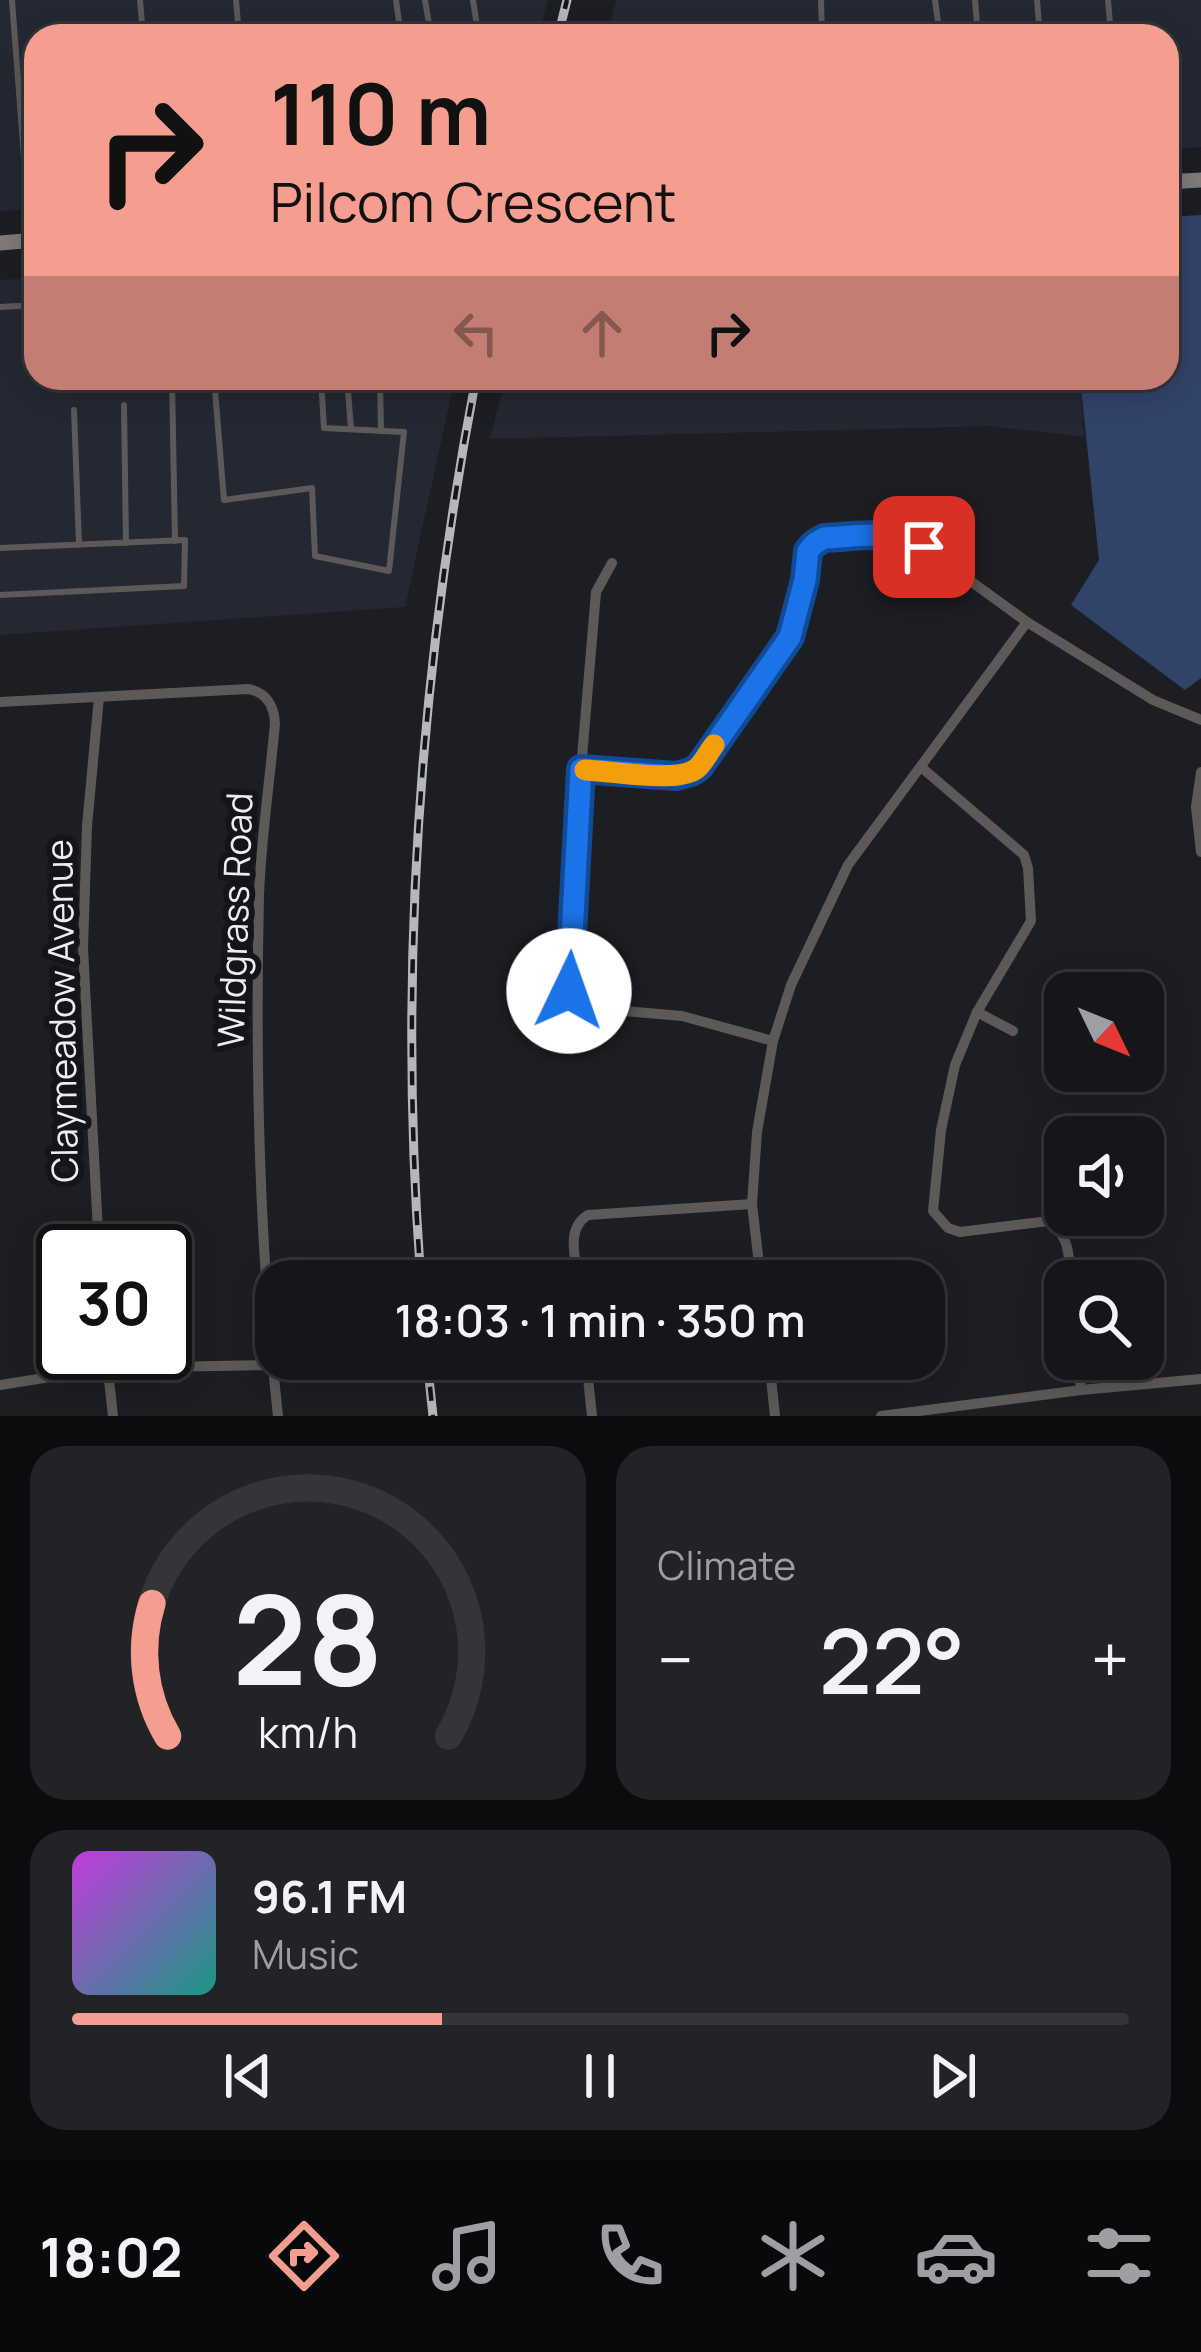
<!DOCTYPE html>
<html lang="en">
<head>
<meta charset="utf-8">
<style>
	body { margin:0; font-family:Manrope,sans-serif; background:#222327; color:#f1f3f6; height:100vh; display:flex; flex-direction:column; font-size:45px; white-space:nowrap }
	* { box-sizing:border-box; margin:0 }
	p { font-size:39px; color:#9d9fa2 }
	.icon { flex:none; width:66px; height:66px; fill:none; stroke:currentColor; stroke-width:2; stroke-linecap:round; stroke-linejoin:round }
	.map { position:relative; height:1416px; overflow:hidden }
	.sheet { display:flex; flex-direction:column; gap:30px; padding:30px; background:#0c0c0e; flex:1 }
	.sheet>* { flex:none }
	.guide { position:absolute; left:24px; top:24px; width:1155px; height:366px; border-radius:36px; box-shadow:0 6px 30px #0003,0 0 0 3px #343539; background:#f59d8f; color:#111; overflow:hidden }
	.needle { width:78px; rotate:133deg }
	.tools { position:absolute; left:1044px; top:972px; display:grid; gap:24px }
	.tools a { display:grid; place-items:center; width:120px; height:120px; border-radius:24px; background:#15161a; box-shadow:0 6px 30px #0003,0 0 0 3px #343539; font-size:60px }
	.speed { position:absolute; left:36px; top:1224px; display:flex; gap:24px; font-size:60px; font-weight:700; text-align:center }
	.speed>* { display:grid; place-content:center; width:156px; height:156px; border-radius:50%; background:#15161a; box-shadow:0 6px 30px #0003,0 0 0 3px #343539; line-height:1 }
	.speed .limit { border:6px solid #111; border-radius:18px; background:#fff; color:#111 }
	.pin { position:absolute; display:grid; place-items:center; width:102px; height:102px; color:#fff; margin:-51px; border-radius:24px; box-shadow:0 6px 18px #0006 }
	.me { position:absolute; width:132px; margin:-66px; rotate:3deg; stroke-linejoin:round; filter:drop-shadow(0 0 9px #0008) }
	.turn { display:flex; align-items:center; gap:42px; height:252px; padding:0 48px; font-size:54px }
	.turn .icon { width:156px; height:156px; stroke-width:2.5 }
	.turn b { display:block; font-size:84px; line-height:102px }
	.lanes { display:flex; align-items:center; height:114px; padding:0 48px; background:#0003; justify-content:center; gap:60px; direction:ltr }
	.lanes .off { opacity:.35 }
	.big { font-size:90px; font-weight:600; line-height:1.1 }
	.sheet .widget { flex:1; display:flex; flex-direction:column; justify-content:center; gap:18px; min-width:0; padding:0 42px; border-radius:36px; background:#222327 }
	.sheet .dial { align-items:center; gap:0 }
	.dial svg { height:312px; overflow:visible; fill:none; stroke:#343539; stroke-width:7; stroke-linecap:round; text-anchor:middle }
	.dial text { fill:#f1f3f6; stroke:none }
	.song { display:flex; align-items:center; gap:36px }
	.cover { width:144px; height:144px; border-radius:18px; background:linear-gradient(135deg,hsl(290 70% 55%),hsl(170 70% 35%)) }
	.played { height:12px; border-radius:6px; background:linear-gradient(90deg,#f59d8f 35%,#343539 35%) }
	.keys { display:flex; justify-content:space-around; direction:ltr }
	.heat { display:flex; justify-content:space-between; align-items:center; font-size:66px; direction:ltr }
	.sheet .tiles { flex:1; display:grid; gap:30px; grid-template-columns:1fr 1fr }
	.widget:last-child { grid-column:span 2 }
	.trip { position:absolute; left:255px; top:1260px; width:690px; height:120px; border-radius:36px; background:#15161a; box-shadow:0 6px 30px #0003,0 0 0 3px #343539; font-weight:600; line-height:120px; text-align:center }
	.tab-bar { display:flex; height:192px; justify-content:space-around; align-items:center; background:#08090a; color:#9d9fa2 }
	.tab-bar .icon { width:84px; height:84px }
	.tab-bar .active { color:#f59d8f }
	.tab-bar b { font-size:54px; color:#f1f3f6 }
	.map>svg:first-child { display:block }
	.built { fill:#232832 }
	.green { fill:#32436a }
	.lines { fill:none; stroke-linecap:round; stroke-linejoin:round }
	.service { stroke:#5d5959; stroke-width:6 }
	.minor { stroke:#5d5959; stroke-width:10 }
	.secondary { stroke:#817b7a; stroke-width:15 }
	.rail-casing { stroke:#b5b7bb; stroke-width:9 }
	.rail { stroke:#13151a; stroke-width:4.5; stroke-dasharray:14; stroke-linecap:butt }
	.route-casing { stroke:#114b97; stroke-width:30 }
	.route { stroke:#1a73e8; stroke-width:21 }
	.slow { stroke:#f59e0b; stroke-width:21 }
	.labels { text-anchor:middle; stroke-width:12; stroke-linejoin:round; paint-order:stroke }
	.street-label { font-size:36px; fill:#ebedf1; stroke:#13151a }
</style>
</head>
<body>
<div class="map">
<svg width="1201" height="1416" viewBox="0 0 1201 1416">
	<rect width="100%" height="100%" fill="#1c1e23"/>
	<g class="built">
		<polygon points="0,0 548,0 538,36 36,36 36,209 0,211"/>
		<polygon points="616,0 1201,0 1201,147 1167,150 1167,36 607,36"/>
		<polygon points="36,278 36,378 455,378 405,607 0,635 0,280"/>
		<polygon points="505,378 1080,378 1084,437 990,426 490,439"/>
	</g>
	<polygon class="green" points="1201,215 1201,678 1185,690 1071,605 1099,560 1080,378 1167,378 1167,217"/>
	<g class="lines">
		<g class="service">
			<polyline points="12,0 30,237"/>
			<polyline points="140,0 143,36"/>
			<polyline points="236,0 239,36"/>
			<polyline points="396,0 401,36"/>
			<polyline points="425,0 431,36"/>
			<polyline points="473,0 478,33"/>
			<polyline points="821,0 822,36"/>
			<polyline points="935,0 940,36"/>
			<polyline points="975,0 978,36"/>
			<polyline points="1037,0 1040,36"/>
			<polyline points="1108,0 1111,36"/>
			<polyline points="190,36 239,34"/>
			<polyline points="457,36 477,34"/>
			<polyline points="0,307 36,305"/>
			<polyline points="172,378 175,541"/>
			<polyline points="214,378 224,500 312,488 315,556 389,571 404,432 324,428 321,378"/>
			<polyline points="347,378 351,429"/>
			<polyline points="380,378 381,431"/>
			<polyline points="423,380 423,378"/>
			<polyline points="124,405 126,543"/>
			<polyline points="74,410 79,544"/>
			<polyline points="0,548 185,540 184,586 0,595"/>
		</g>
		<g class="minor">
			<polyline points="612,563 596,592 581,769 569,991 573,998 589,1008 682,1016 773,1041"/>
			<path d="M0,702L248,689C266,692 274,706 275,723C270,780 261,838 259,896C255,1069 259,1243 278,1416"/>
			<path d="M921,767L1024,855L1028,868L1031,921L977,1012L955,1065L941,1130L933,1211L948,1228L960,1232L1049,1221C1070,1236 1069,1257 1071,1281"/>
			<polyline points="581,769 675,776 691,773 699,767 790,637 805,581 808,551 814,544 823,539 891,534 914,540 1027,622 1153,700 1201,720"/>
			<polyline points="1201,772 1196,807 1201,852"/>
			<polyline points="977,1012 1013,1031"/>
			<polyline points="99,1251 83,948 87,826 99,697"/>
			<path d="M578,1281C576,1258 565,1229 588,1215L752,1204"/>
			<polyline points="761,1281 752,1204 757,1132 773,1041 791,985 848,865 1027,622"/>
			<polyline points="106,1353 113,1416"/>
			<polyline points="586,1359 592,1416"/>
			<polyline points="769,1359 775,1416"/>
			<polyline points="1078,1359 1081,1390"/>
			<polyline points="0,1385 107,1368 272,1365"/>
			<polyline points="881,1416 1081,1390 1201,1379"/>
		</g>
		<g class="secondary">
			<polyline points="1167,182 1201,180"/>
			<polyline points="0,243 36,240"/>
		</g>
		<defs>
			<g id="rail">
				<polyline points="558,36 567,0"/>
				<path d="M421,1281C398,979 419,675 476,378"/>
				<polyline points="427,1359 433,1416"/>
			</g>
		</defs>
		<use href="#rail" class="rail-casing"/>
		<use href="#rail" class="rail"/>
	</g>
	<g class="lines">
		<defs>
			<path id="route" d="M569,991L581,769L676,776L691,772L699,767L790,637L805,580L808,551L814,544L824,538C857,537 894,528 924,547"/>
		</defs>
		<use href="#route" class="route-casing"/>
		<use href="#route" class="route"/>
		<path class="slow" d="M585,770C610,771 677,783 696,769C703,764 708,753 714,745"/>
	</g>
	<g class="labels">
		<g class="street-label">
			<text transform="translate(235 920) rotate(-88)" y="13">Wildgrass Road</text>
			<text transform="translate(62 1011) rotate(-91)" y="13">Claymeadow Avenue</text>
		</g>
	</g>
</svg>
<div class="tools">
<a><svg class="needle" viewBox="-14 -14 28 28"><path d="M0-13l5 13h-10z" fill="#e53935"/><path d="M0 13l5-13h-10z" fill="#9d9fa2"/></svg></a>
<a><svg class="icon" aria-label="sound" viewBox="0 0 24 24"><path d="M4 9h4l5-4v14l-5-4H4zM17 9q2 3 0 6"/></svg></a>
<a><svg class="icon" aria-label="search" viewBox="0 0 24 24"><circle cx="10" cy="10" r="6"/><path d="M15 15l6 6"/></svg></a>
</div>
<div class="speed"><div class="limit">30</div></div>
<div class="pin" style="left:924px;top:547px;background:#d93025"><svg class="icon" aria-label="arrive" viewBox="0 0 24 24"><path d="M6 21V4h12l-3 4 3 4H6"/></svg></div>
<svg class="me" style="left:569px;top:991px" viewBox="-20 -20 40 40"><circle r="19" fill="#fff"/><path d="M0-13L10 11 0 6-10 11z" fill="#1a73e8"/></svg>
<div class="trip">18:03 · 1 min · 350 m</div>
<div class="guide">
<div class="turn"><svg class="icon" aria-label="right" viewBox="0 0 24 24"><path d="M7 20v-9h11M14 6l5 5-5 5"/></svg><div><b>110 m</b>Pilcom Crescent</div></div>
<div class="lanes"><svg class="icon off" aria-label="left" viewBox="0 0 24 24"><path d="M17 20v-9H6M10 6l-5 5 5 5"/></svg><svg class="icon off" aria-label="ahead" viewBox="0 0 24 24"><path d="M12 20V5M6 11l6-6 6 6"/></svg><svg class="icon" aria-label="right" viewBox="0 0 24 24"><path d="M7 20v-9h11M14 6l5 5-5 5"/></svg></div>
</div>
</div>
<section class="sheet">
<div class="tiles">
<div class="widget dial"><svg viewBox="0 0 100 80">
<path d="M14 69A42 42 0 1 1 86 69"/>
<path d="M14 69A42 42 0 0 1 10 35" stroke="#f59d8f"/>
<text x="50" y="56" font-size="32" font-weight="700">28</text>
<text x="50" y="72" font-size="11">km/h</text>
</svg></div>
<div class="widget"><p>Climate</p>
<div class="heat"><a>−</a><b class="big">22°</b><a>+</a></div>
</div>
<div class="widget">
<div class="song"><i class="cover"></i><div><b>96.1 FM</b><p>Music</p></div></div>
<div class="played"></div>
<div class="keys"><svg class="icon" aria-label="previous" viewBox="0 0 24 24"><path d="M18 5L8 12l10 7zM5 5v14"/></svg><svg class="icon" aria-label="pause" viewBox="0 0 24 24"><path d="M8 5v14M16 5v14"/></svg><svg class="icon" aria-label="next" viewBox="0 0 24 24"><path d="M6 5l10 7-10 7zM19 5v14"/></svg></div>
</div>
</div>
</section>
<nav class="tab-bar">
<b>18:02</b>
<svg class="icon active" aria-label="directions" viewBox="0 0 24 24"><path d="M12 3l9 9-9 9-9-9zM9 14v-3h6M13 9l2 2-2 2"/></svg>
<svg class="icon" aria-label="music" viewBox="0 0 24 24"><path d="M9 18V5l10-2v13"/><circle cx="6" cy="18" r="3"/><circle cx="16" cy="16" r="3"/></svg>
<svg class="icon" aria-label="phone" viewBox="0 0 24 24"><path d="M5 4h4l2 5-3 2q2 4 5 5l2-3 5 2v4C11 20 4 13 5 4z"/></svg>
<svg class="icon" aria-label="climate" viewBox="0 0 24 24"><path d="M12 3v18M4 7l16 10M4 17L20 7"/></svg>
<svg class="icon" aria-label="car" viewBox="0 0 24 24"><path d="M5 17H2v-5l4-1 3-4h7l3 4 3 1v5h-3M9 17h6M6 11h13"/><circle cx="7" cy="17" r="2"/><circle cx="17" cy="17" r="2"/></svg>
<svg class="icon" aria-label="filters" viewBox="0 0 24 24"><path d="M4 7h16M4 17h16"/><circle cx="9" cy="7" r="2"/><circle cx="15" cy="17" r="2"/></svg>
</nav>
</body>
</html>
